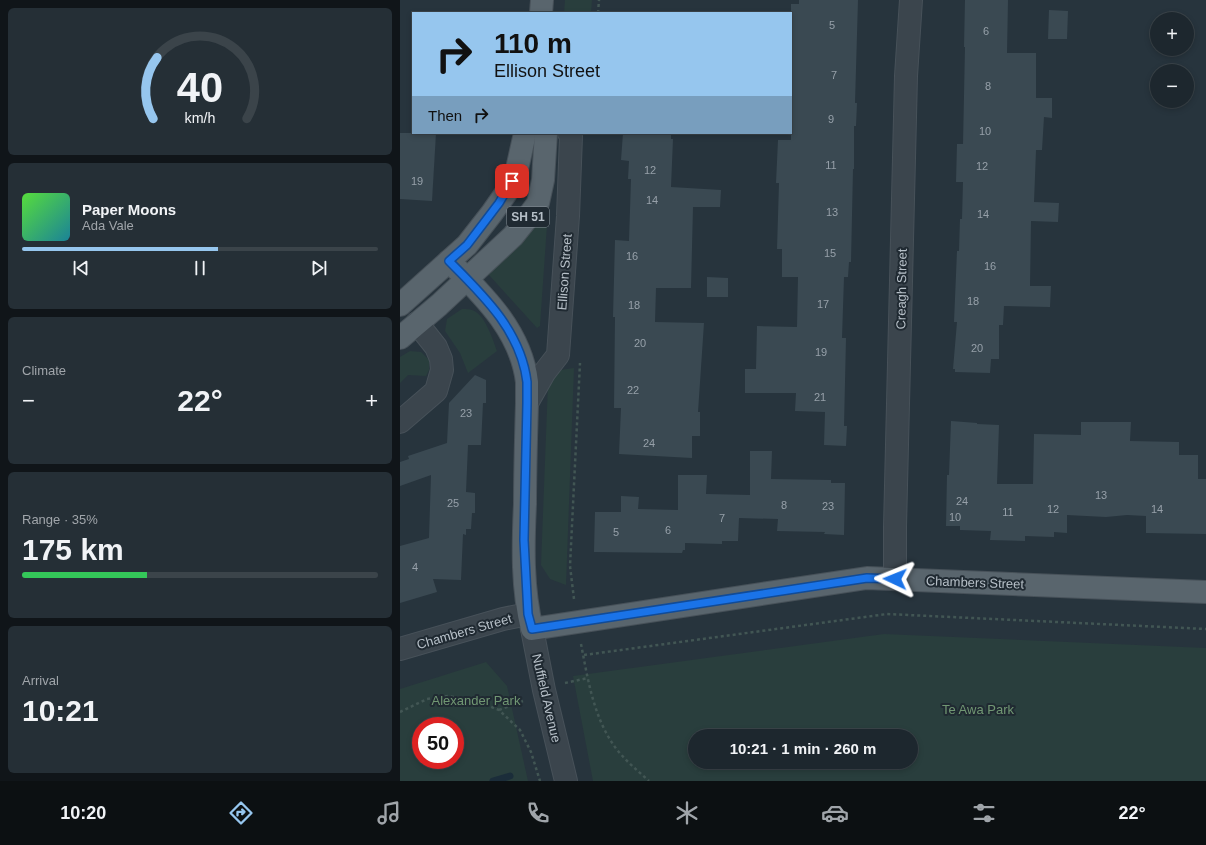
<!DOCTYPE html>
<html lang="en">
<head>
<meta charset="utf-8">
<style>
	body { margin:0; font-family:Helvetica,sans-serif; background:#252f36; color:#f1f3f6; height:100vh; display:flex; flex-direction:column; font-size:15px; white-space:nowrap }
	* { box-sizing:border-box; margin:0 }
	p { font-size:13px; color:#a0a5aa }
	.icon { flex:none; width:22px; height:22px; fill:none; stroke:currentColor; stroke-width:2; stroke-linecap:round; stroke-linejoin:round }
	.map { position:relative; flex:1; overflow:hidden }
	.side { display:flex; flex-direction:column; gap:8px; padding:8px; background:#101519; width:400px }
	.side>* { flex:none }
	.guide { position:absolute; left:12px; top:12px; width:380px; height:122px; border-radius:0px; box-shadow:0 2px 6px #0003,0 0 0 1px #3b444a; background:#96c6ee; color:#111; overflow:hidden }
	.controls { position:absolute; left:750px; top:12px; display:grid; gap:8px }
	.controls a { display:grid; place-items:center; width:44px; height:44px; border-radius:50%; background:#1d272e; box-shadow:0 2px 6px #0003,0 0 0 1px #3b444a; font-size:20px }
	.speed { position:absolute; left:12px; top:717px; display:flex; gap:8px; font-size:20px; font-weight:700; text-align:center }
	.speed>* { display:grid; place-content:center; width:52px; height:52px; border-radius:50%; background:#1d272e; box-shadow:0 2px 6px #0003,0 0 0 1px #3b444a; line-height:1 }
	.speed .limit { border:6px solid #d22; background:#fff; color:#111 }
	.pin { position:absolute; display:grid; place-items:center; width:34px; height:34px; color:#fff; margin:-17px; border-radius:8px; box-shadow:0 2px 6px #0006 }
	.me { position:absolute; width:44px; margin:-22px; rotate:272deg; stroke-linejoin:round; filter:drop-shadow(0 0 3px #0008) }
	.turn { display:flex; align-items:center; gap:14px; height:84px; padding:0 16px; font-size:18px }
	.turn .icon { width:52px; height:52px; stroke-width:2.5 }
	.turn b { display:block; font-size:28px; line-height:34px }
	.then { display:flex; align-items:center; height:38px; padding:0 16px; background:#0003; gap:8px; font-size:15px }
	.big { font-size:30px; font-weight:700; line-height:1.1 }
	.side .tile { flex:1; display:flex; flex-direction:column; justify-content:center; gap:6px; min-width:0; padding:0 14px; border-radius:6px; background:#252f36 }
	.side .dial { align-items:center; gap:0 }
	.dial svg { height:104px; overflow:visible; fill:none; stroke:#3b444a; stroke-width:7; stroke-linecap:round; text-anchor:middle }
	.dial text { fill:#f1f3f6; stroke:none }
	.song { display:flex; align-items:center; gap:12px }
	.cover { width:48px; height:48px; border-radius:6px; background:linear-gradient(135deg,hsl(110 70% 55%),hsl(190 70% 35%)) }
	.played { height:4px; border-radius:2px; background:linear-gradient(90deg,#96c6ee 55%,#3b444a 55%) }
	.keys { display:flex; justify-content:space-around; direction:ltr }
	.heat { display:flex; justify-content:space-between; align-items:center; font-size:22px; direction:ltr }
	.charge { height:6px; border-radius:3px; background:linear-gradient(90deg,#34c759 35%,#3b444a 0) }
	.trip { position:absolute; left:288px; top:729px; width:230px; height:40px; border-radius:20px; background:#1d272e; box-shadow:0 2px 6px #0003,0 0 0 1px #3b444a; font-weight:700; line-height:40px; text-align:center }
	.dock { display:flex; height:64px; justify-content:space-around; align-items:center; background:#0c1012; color:#a0a5aa }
	.dock .icon { width:28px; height:28px }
	.dock .active { color:#96c6ee }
	.dock b { font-size:18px; color:#f1f3f6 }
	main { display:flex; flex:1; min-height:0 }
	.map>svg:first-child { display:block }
	.green { fill:#293e3d; fill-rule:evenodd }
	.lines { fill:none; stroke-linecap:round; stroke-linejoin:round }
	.stream { stroke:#1b2d3a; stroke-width:7 }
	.building { fill:#3a4952 }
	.minor-casing { stroke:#475159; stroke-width:24 }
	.major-casing { stroke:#475159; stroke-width:24 }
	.path { stroke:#425654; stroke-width:2.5; stroke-dasharray:3 3; stroke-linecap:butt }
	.minor { stroke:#3b454d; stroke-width:22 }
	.major { stroke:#59656d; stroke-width:22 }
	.route-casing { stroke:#114b97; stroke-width:10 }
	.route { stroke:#1a73e8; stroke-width:7 }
	.labels { text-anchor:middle; stroke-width:4; stroke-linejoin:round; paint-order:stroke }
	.number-label { font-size:11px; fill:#96a0a9 }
	.shield { fill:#202a32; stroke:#8a939b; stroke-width:1 }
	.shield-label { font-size:12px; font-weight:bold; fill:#b7c0c8 }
	.street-label { font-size:13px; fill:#b7c0c8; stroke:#202a32 }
	.park-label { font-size:13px; fill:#719773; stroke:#202a32 }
</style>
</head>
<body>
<main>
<section class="side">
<div class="tile dial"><svg viewBox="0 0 100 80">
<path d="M14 69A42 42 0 1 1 86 69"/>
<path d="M14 69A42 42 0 0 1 17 22" stroke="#96c6ee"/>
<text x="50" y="56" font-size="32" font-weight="700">40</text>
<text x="50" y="72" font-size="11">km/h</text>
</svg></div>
<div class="tile">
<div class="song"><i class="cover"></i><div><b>Paper Moons</b><p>Ada Vale</p></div></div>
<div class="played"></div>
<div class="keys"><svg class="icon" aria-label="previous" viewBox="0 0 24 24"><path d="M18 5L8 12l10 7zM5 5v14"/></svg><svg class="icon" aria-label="pause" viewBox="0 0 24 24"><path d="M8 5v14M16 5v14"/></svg><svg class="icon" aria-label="next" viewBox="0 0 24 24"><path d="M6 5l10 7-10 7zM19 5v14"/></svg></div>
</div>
<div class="tile"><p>Climate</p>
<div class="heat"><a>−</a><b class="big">22°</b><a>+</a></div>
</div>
<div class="tile"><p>Range · 35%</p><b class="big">175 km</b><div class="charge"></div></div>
<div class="tile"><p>Arrival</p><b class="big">10:21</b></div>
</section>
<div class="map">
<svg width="806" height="781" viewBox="0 0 806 781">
	<rect width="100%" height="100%" fill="#27343d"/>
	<g class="green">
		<polygon points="165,0 192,0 191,13 164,13"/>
		<polygon points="135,223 147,225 140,326 137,328 89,275 89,268"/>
		<path d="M62,309C65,309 70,309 72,310C85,314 93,340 97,351L68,373L60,353L45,331L47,319Z"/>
		<polygon points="10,351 21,352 29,360 29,370 26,376 8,375 0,383 0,357"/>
		<polygon points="174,368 166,585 150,579 141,565 148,383 161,370"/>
		<path d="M484,634L806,648V781H193L173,676ZM295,736H511V762H295Z"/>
		<path d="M86,662L107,686L128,781H0V689ZM21,726H55V760H21Z"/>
	</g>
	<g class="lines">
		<polyline class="stream" points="93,781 110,776"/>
	</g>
	<g class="building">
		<polygon points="399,0 458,0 455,103 457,103 456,126 454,126 454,169 453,169 451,262 449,262 448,277 444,277 442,338 446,338 444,426 447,426 446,446 424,445 425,412 395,411 396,393 345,393 345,369 356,369 357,326 397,327 398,277 382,277 382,249 377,249 379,183 376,183 378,140 391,140 391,4 399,4"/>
		<polygon points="565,0 608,0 607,53 636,53 636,98 652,98 652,118 644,117 642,150 636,150 634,202 659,203 658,222 631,221 630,286 651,286 650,307 604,306 603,325 599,325 599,359 591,359 590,373 555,372 555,369 553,369 557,322 554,322 557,251 559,251 560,219 562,219 563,182 556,182 557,144 563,144 565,47 564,47"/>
		<polygon points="649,10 668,11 667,39 648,39"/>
		<polygon points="0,133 36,133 32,201 0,199"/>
		<polygon points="223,133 271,133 271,139 273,139 271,187 321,190 320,207 293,207 291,288 256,288 255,322 304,323 298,412 300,412 300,436 292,436 292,458 219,454 221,408 214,408 215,317 213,317 215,240 229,241 231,179 228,179 229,161 221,160"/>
		<polygon points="307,277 328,278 328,297 307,297"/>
		<polygon points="75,375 86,380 86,403 83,403 81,445 68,445 66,492 75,493 75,513 72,513 71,529 66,529 66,535 63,534 61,580 33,579 37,592 0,603 0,546 29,538 31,475 0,486 0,462 9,459 8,456 47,443 49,403"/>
		<polygon points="551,421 577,423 577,424 599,425 597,484 633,484 634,434 681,435 681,422 731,422 730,441 779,442 779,455 798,455 798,479 806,479 806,534 746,533 746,516 727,515 706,517 667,515 667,533 654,532 654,537 625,536 625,541 590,540 591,531 560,530 560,526 546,526 547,475 549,475"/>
		<polygon points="350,451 372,451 371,479 431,480 431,483 445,483 444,535 424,534 425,532 377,531 378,519 339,518 338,541 322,541 322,544 285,543 285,550 283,550 282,553 194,552 195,512 221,512 221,496 239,497 238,509 278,510 278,475 307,475 306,494 350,495"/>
	</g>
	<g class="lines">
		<defs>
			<g id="minor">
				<polyline points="127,403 144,373 158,355 168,216 171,136 169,133"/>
				<polyline points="0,422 36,391 42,370 41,359 36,347 17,323"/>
				<polyline points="495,579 495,527 506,76 511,0"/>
				<polyline points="132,629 144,690 166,781"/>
				<polyline points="0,649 103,619 128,614"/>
			</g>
			<g id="major">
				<polyline points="141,13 142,0"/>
				<path d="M49,261C83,295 121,331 127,382C127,389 127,396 127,403C126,437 125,471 125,504C123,546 122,588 132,629L467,578L806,592"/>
				<polyline points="0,305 67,245 92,213 106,193 117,169 125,133"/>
				<polyline points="0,338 39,305 113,236 125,221 138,203 143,180 146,133"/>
			</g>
		</defs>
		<use href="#minor" class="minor-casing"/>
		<use href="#major" class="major-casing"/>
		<g class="path">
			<polyline points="198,13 199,0"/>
			<polyline points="174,599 170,566 180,363"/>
			<path d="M181,644C188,680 194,721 218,751C227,762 238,771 249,781"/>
			<polyline points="184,655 487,614 806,629"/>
			<polyline points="165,683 188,678"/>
			<polyline points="99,710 123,701"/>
			<polyline points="0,712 27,699 48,696 74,700 99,710 120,730 131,752 140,781"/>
		</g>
		<use href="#minor" class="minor"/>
		<use href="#major" class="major"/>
	</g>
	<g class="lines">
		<defs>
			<path id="route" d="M112,181L99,203L67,245L49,261C83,295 121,331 127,382C127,389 127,396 127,403L124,540L128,614L132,629L467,578L495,579"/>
		</defs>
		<use href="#route" class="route-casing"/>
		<use href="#route" class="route"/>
	</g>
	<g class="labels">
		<g class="number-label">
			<text x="432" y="29">5</text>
			<text x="586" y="35">6</text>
			<text x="434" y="79">7</text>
			<text x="588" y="90">8</text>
			<text x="431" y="123">9</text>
			<text x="585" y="135">10</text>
			<text x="431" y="169">11</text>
			<text x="582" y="170">12</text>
			<text x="250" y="174">12</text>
			<text x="17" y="185">19</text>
			<text x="252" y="204">14</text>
			<text x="432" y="216">13</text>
			<text x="583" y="218">14</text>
			<text x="430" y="257">15</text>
			<text x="232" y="260">16</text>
			<text x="590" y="270">16</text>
			<text x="573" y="305">18</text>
			<text x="423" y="308">17</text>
			<text x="234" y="309">18</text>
			<text x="240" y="347">20</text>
			<text x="577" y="352">20</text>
			<text x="421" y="356">19</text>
			<text x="233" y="394">22</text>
			<text x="420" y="401">21</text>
			<text x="66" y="417">23</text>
			<text x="249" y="447">24</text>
			<text x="701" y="499">13</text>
			<text x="562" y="505">24</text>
			<text x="53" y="507">25</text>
			<text x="384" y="509">8</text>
			<text x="428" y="510">23</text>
			<text x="653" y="513">12</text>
			<text x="757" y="513">14</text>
			<text x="608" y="516">11</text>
			<text x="555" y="521">10</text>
			<text x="322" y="522">7</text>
			<text x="268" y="534">6</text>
			<text x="216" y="536">5</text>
			<text x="15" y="571">4</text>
		</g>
		<rect class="shield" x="107" y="207" width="42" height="20" rx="3"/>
		<g class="shield-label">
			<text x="128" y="221">SH 51</text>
		</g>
		<g class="street-label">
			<text transform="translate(164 272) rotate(-86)" y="5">Ellison Street</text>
			<text transform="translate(501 289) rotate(-89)" y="5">Creagh Street</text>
			<text transform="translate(575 582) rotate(2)" y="5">Chambers Street</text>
			<text transform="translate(64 631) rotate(-16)" y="5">Chambers Street</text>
			<text transform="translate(147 698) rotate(77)" y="5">Nuffield Avenue</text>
		</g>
		<g class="park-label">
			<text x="76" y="705">Alexander Park</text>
			<text x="578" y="714">Te Awa Park</text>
		</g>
	</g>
</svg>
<div class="controls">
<a>+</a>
<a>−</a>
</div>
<div class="speed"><div class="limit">50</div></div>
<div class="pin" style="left:112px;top:181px;background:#d93025"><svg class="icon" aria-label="arrive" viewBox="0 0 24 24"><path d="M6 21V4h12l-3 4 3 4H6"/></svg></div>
<svg class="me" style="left:495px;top:579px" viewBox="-20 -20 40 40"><path d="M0-17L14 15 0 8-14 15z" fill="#1a73e8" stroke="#fff" stroke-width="4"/></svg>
<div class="trip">10:21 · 1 min · 260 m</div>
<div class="guide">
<div class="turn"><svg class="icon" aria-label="right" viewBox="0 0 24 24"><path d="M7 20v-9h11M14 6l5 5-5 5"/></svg><div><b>110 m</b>Ellison Street</div></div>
<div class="then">Then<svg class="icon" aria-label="right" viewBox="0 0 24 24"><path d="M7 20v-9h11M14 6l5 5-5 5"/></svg></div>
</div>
</div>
</main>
<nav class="dock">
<b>10:20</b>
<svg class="icon active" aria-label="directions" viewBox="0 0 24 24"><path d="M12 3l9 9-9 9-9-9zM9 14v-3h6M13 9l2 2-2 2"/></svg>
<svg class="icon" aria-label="music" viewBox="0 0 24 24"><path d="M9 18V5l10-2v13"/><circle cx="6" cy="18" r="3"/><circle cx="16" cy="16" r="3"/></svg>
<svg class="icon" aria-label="phone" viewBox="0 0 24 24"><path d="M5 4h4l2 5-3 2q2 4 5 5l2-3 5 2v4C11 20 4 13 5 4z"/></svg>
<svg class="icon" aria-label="climate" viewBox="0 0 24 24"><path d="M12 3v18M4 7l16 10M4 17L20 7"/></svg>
<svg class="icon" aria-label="car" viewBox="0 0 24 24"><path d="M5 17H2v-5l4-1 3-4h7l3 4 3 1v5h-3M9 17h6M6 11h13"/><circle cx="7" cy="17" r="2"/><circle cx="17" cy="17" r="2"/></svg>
<svg class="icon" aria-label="filters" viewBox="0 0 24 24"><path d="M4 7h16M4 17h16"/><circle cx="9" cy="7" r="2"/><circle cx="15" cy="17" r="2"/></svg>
<b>22°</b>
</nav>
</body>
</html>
